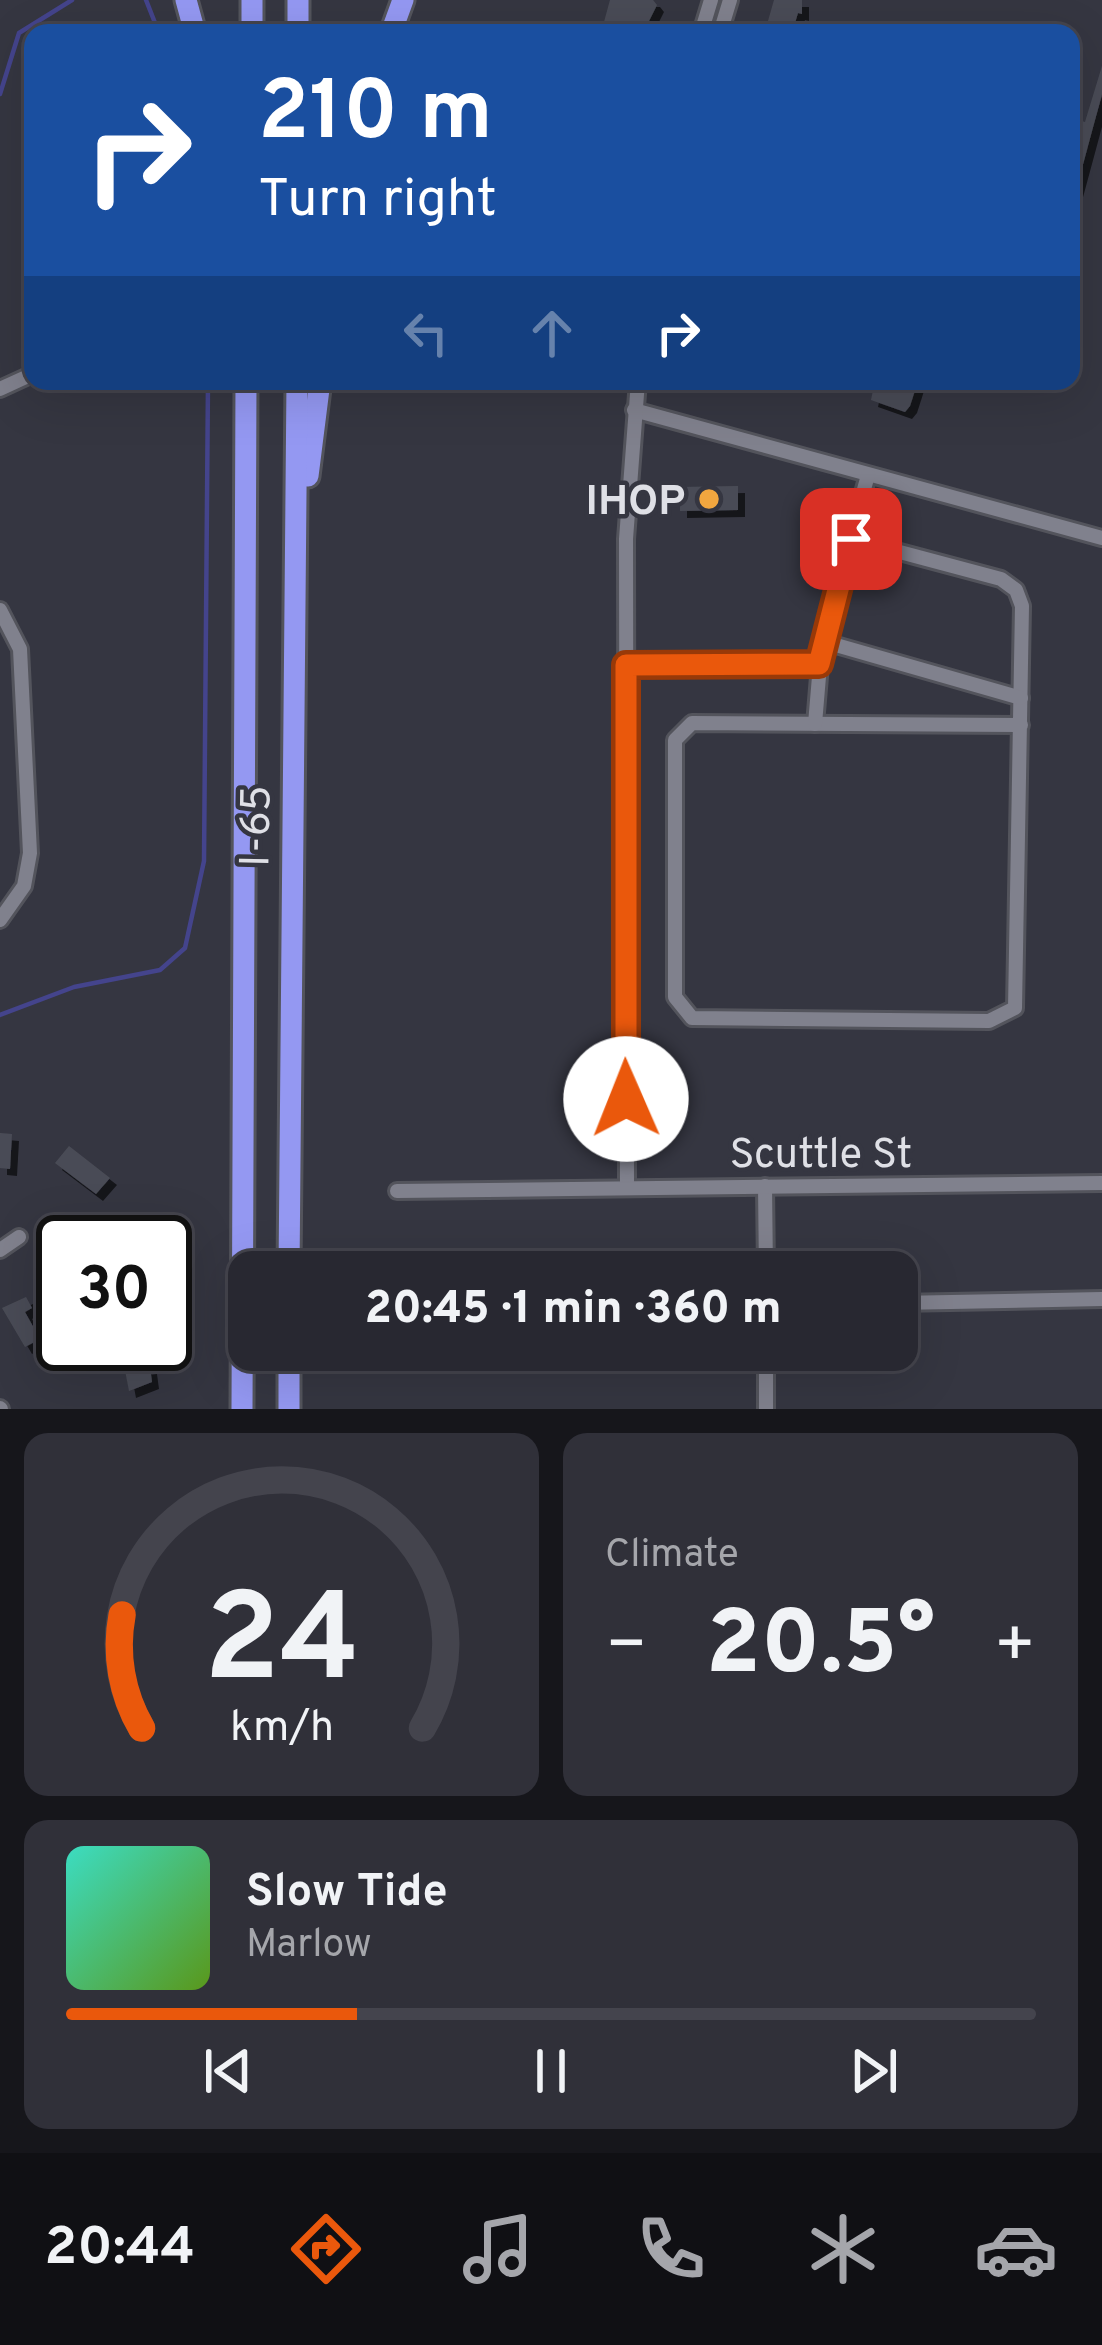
<!DOCTYPE html>
<html lang="en">
<head>
<meta charset="utf-8">
<style>
	body { margin:0; font-family:Overpass,sans-serif; background:#303039; color:#f1f3f6; height:100vh; display:flex; flex-direction:column; font-size:45px; white-space:nowrap }
	* { box-sizing:border-box; margin:0 }
	p { font-size:39px; color:#a5a6ab }
	.icon { flex:none; width:66px; height:66px; fill:none; stroke:currentColor; stroke-width:2; stroke-linecap:round; stroke-linejoin:round }
	.map { position:relative; height:1409px; overflow:hidden }
	.sheet { display:flex; flex-direction:column; gap:24px; padding:24px; background:#16161b; flex:1 }
	.sheet>* { flex:none }
	.guide { position:absolute; left:24px; top:24px; width:1056px; height:366px; border-radius:24px; box-shadow:0 12px 48px #0002,0 0 0 3px #44444d; background:#1a4fa0; color:#fff; overflow:hidden }
	.speed { position:absolute; left:36px; top:1215px; display:flex; gap:24px; font-size:60px; font-weight:700; text-align:center }
	.speed>* { display:grid; place-content:center; width:156px; height:156px; border-radius:50%; background:#282831; box-shadow:0 12px 48px #0002,0 0 0 3px #44444d; line-height:1 }
	.speed .limit { border:6px solid #111; border-radius:18px; background:#fff; color:#111 }
	.pin { position:absolute; display:grid; place-items:center; width:102px; height:102px; color:#fff; margin:-51px; border-radius:24px; box-shadow:0 6px 18px #0006 }
	.me { position:absolute; width:132px; margin:-66px; rotate:359deg; stroke-linejoin:round; filter:drop-shadow(0 0 9px #0008) }
	.turn { display:flex; align-items:center; gap:42px; height:252px; padding:0 36px; font-size:54px }
	.turn .icon { width:156px; height:156px; stroke-width:2.5 }
	.turn b { display:block; font-size:84px; line-height:102px }
	.lanes { display:flex; align-items:center; height:114px; padding:0 36px; background:#0003; justify-content:center; gap:60px; direction:ltr }
	.lanes .off { opacity:.35 }
	.big { font-size:90px; font-weight:800; line-height:1.1 }
	.sheet .card { flex:1; display:flex; flex-direction:column; justify-content:center; gap:18px; min-width:0; padding:0 42px; border-radius:24px; background:#303039 }
	.sheet .dial { align-items:center; gap:0 }
	.dial svg { height:312px; overflow:visible; fill:none; stroke:#44444d; stroke-width:7; stroke-linecap:round; text-anchor:middle }
	.dial text { fill:#f1f3f6; stroke:none }
	.song { display:flex; align-items:center; gap:36px }
	.cover { width:144px; height:144px; border-radius:18px; background:linear-gradient(135deg,hsl(170 70% 55%),hsl(90 70% 35%)) }
	.played { height:12px; border-radius:6px; background:linear-gradient(90deg,#ea580c 30%,#44444d 30%) }
	.keys { display:flex; justify-content:space-around; direction:ltr }
	.heat { display:flex; justify-content:space-between; align-items:center; font-size:66px; direction:ltr }
	.sheet .tiles { flex:1; display:grid; gap:24px; grid-template-columns:1fr 1fr }
	.card:last-child { grid-column:span 2 }
	.trip { position:absolute; left:228px; top:1251px; width:690px; height:120px; border-radius:24px; background:#282831; box-shadow:0 12px 48px #0002,0 0 0 3px #44444d; font-weight:800; line-height:120px; text-align:center }
	.tabs { display:flex; height:192px; justify-content:space-around; align-items:center; background:#101014; color:#a5a6ab }
	.tabs .icon { width:84px; height:84px }
	.tabs .active { color:#ea580c }
	.tabs b { font-size:54px; color:#f1f3f6 }
	.map>svg:first-child { display:block }
	.lines { fill:none; stroke-linecap:round; stroke-linejoin:round }
	.stream { stroke:#44448c; stroke-width:4.5 }
	.building { fill:#4a4c56; filter:url(#shadow) }
	.minor-casing { stroke:#53545c; stroke-width:20 }
	.highway-casing { stroke:#53545c; stroke-width:27 }
	.minor { stroke:#80818d; stroke-width:14 }
	.highway { stroke:#9498f2; stroke-width:21 }
	.route-casing { stroke:#983908; stroke-width:30 }
	.route { stroke:#ea580c; stroke-width:21 }
	.poi-dot { fill:#f1a63f; stroke:#353641; stroke-width:4.5 }
	.labels { text-anchor:middle; stroke-width:9; stroke-linejoin:round; paint-order:stroke }
	.poi-label { font-size:42px; font-weight:bold; fill:#dfe0e6; stroke:#353641; text-anchor:end }
	.street-label { font-size:42px; fill:#dfe0e6; stroke:#353641 }
</style>
</head>
<body>
<div class="map">
<svg width="1102" height="1409" viewBox="0 0 1102 1409">
	<defs>
		<filter id="shadow"><feDropShadow dx="7" dy="7" stdDeviation="0" flood-color="#0009"/></filter>
	</defs>
	<rect width="100%" height="100%" fill="#353641"/>
	<g class="lines">
		<g class="stream">
			<polyline points="146,0 159,33"/>
			<polyline points="0,94 19,33 72,0"/>
			<polyline points="0,1015 74,987 160,970 185,948 204,861 208,381"/>
		</g>
	</g>
	<g class="building">
		<polygon points="610,0 653,0 657,5 643,33 601,33"/>
		<polygon points="774,0 802,0 802,14 798,13 792,33 766,28"/>
		<polygon points="1102,66 1102,94 1075,194 1071,118 1085,122"/>
		<polygon points="875,381 918,381 910,406 905,412 871,400"/>
		<polygon points="738,486 738,510 680,511 680,487"/>
		<polygon points="0,1133 12,1134 10,1169 0,1168"/>
		<polygon points="69,1146 110,1178 96,1194 55,1163"/>
		<polygon points="26,1297 32,1308 25,1312 40,1339 25,1347 2,1308"/>
		<polygon points="150,1367 152,1382 129,1391 125,1370"/>
	</g>
	<g class="lines">
		<defs>
			<g id="minor">
				<polyline points="701,33 711,0"/>
				<polyline points="720,33 730,0"/>
				<polyline points="0,389 26,377"/>
				<polyline points="634,410 1102,538"/>
				<polyline points="851,539 1001,579 1016,590 1022,606 1015,1008 989,1021 692,1018 675,997 675,740 692,723 1021,725"/>
				<polyline points="0,610 20,649 30,853 24,886 0,920"/>
				<polyline points="822,641 1021,698"/>
				<polyline points="626,666 819,664"/>
				<polyline points="815,724 822,641 868,475"/>
				<polyline points="765,1186 766,1272"/>
				<polyline points="627,1187 626,539 638,381"/>
				<polyline points="397,1191 1102,1183"/>
				<polyline points="0,1250 19,1237"/>
				<polyline points="897,1303 1102,1299"/>
				<polyline points="766,1350 766,1409"/>
				<polyline points="0,1408 1,1409"/>
			</g>
			<g id="highway">
				<polyline points="186,0 195,33"/>
				<polyline points="252,0 252,33"/>
				<polyline points="298,33 298,0"/>
				<polyline points="391,33 403,0"/>
				<polyline points="308,476 320,381"/>
				<polyline points="289,1272 297,381"/>
				<polyline points="289,1350 289,1409"/>
				<polyline points="242,1409 246,381"/>
			</g>
		</defs>
		<use href="#minor" class="minor-casing"/>
		<use href="#highway" class="highway-casing"/>
		<use href="#minor" class="minor"/>
		<use href="#highway" class="highway"/>
	</g>
	<g class="lines">
		<defs>
			<polyline id="route" points="626,1099 626,665 819,664 851,539"/>
		</defs>
		<use href="#route" class="route-casing"/>
		<use href="#route" class="route"/>
	</g>
	<circle class="poi-dot" cx="709" cy="499" r="12"/>
	<g class="labels">
		<g class="poi-label">
			<text x="685" y="514">IHOP</text>
		</g>
		<g class="street-label">
			<text transform="translate(254 826) rotate(-89)" y="15">I-65</text>
			<text x="821" y="1167">Scuttle St</text>
		</g>
	</g>
</svg>
<div class="speed"><div class="limit">30</div></div>
<div class="pin" style="left:851px;top:539px;background:#d93025"><svg class="icon" aria-label="arrive" viewBox="0 0 24 24"><path d="M6 21V4h12l-3 4 3 4H6"/></svg></div>
<svg class="me" style="left:626px;top:1099px" viewBox="-20 -20 40 40"><circle r="19" fill="#fff"/><path d="M0-13L10 11 0 6-10 11z" fill="#ea580c"/></svg>
<div class="trip">20:45 · 1 min · 360 m</div>
<div class="guide">
<div class="turn"><svg class="icon" aria-label="right" viewBox="0 0 24 24"><path d="M7 20v-9h11M14 6l5 5-5 5"/></svg><div><b>210 m</b>Turn right</div></div>
<div class="lanes"><svg class="icon off" aria-label="left" viewBox="0 0 24 24"><path d="M17 20v-9H6M10 6l-5 5 5 5"/></svg><svg class="icon off" aria-label="ahead" viewBox="0 0 24 24"><path d="M12 20V5M6 11l6-6 6 6"/></svg><svg class="icon" aria-label="right" viewBox="0 0 24 24"><path d="M7 20v-9h11M14 6l5 5-5 5"/></svg></div>
</div>
</div>
<section class="sheet">
<div class="tiles">
<div class="card dial"><svg viewBox="0 0 100 80">
<path d="M14 69A42 42 0 1 1 86 69"/>
<path d="M14 69A42 42 0 0 1 9 40" stroke="#ea580c"/>
<text x="50" y="56" font-size="32" font-weight="700">24</text>
<text x="50" y="72" font-size="11">km/h</text>
</svg></div>
<div class="card"><p>Climate</p>
<div class="heat"><a>−</a><b class="big">20.5°</b><a>+</a></div>
</div>
<div class="card">
<div class="song"><i class="cover"></i><div><b>Slow Tide</b><p>Marlow</p></div></div>
<div class="played"></div>
<div class="keys"><svg class="icon" aria-label="previous" viewBox="0 0 24 24"><path d="M18 5L8 12l10 7zM5 5v14"/></svg><svg class="icon" aria-label="pause" viewBox="0 0 24 24"><path d="M8 5v14M16 5v14"/></svg><svg class="icon" aria-label="next" viewBox="0 0 24 24"><path d="M6 5l10 7-10 7zM19 5v14"/></svg></div>
</div>
</div>
</section>
<nav class="tabs">
<b>20:44</b>
<svg class="icon active" aria-label="directions" viewBox="0 0 24 24"><path d="M12 3l9 9-9 9-9-9zM9 14v-3h6M13 9l2 2-2 2"/></svg>
<svg class="icon" aria-label="music" viewBox="0 0 24 24"><path d="M9 18V5l10-2v13"/><circle cx="6" cy="18" r="3"/><circle cx="16" cy="16" r="3"/></svg>
<svg class="icon" aria-label="phone" viewBox="0 0 24 24"><path d="M5 4h4l2 5-3 2q2 4 5 5l2-3 5 2v4C11 20 4 13 5 4z"/></svg>
<svg class="icon" aria-label="climate" viewBox="0 0 24 24"><path d="M12 3v18M4 7l16 10M4 17L20 7"/></svg>
<svg class="icon" aria-label="car" viewBox="0 0 24 24"><path d="M5 17H2v-5l4-1 3-4h7l3 4 3 1v5h-3M9 17h6M6 11h13"/><circle cx="7" cy="17" r="2"/><circle cx="17" cy="17" r="2"/></svg>
</nav>
</body>
</html>
